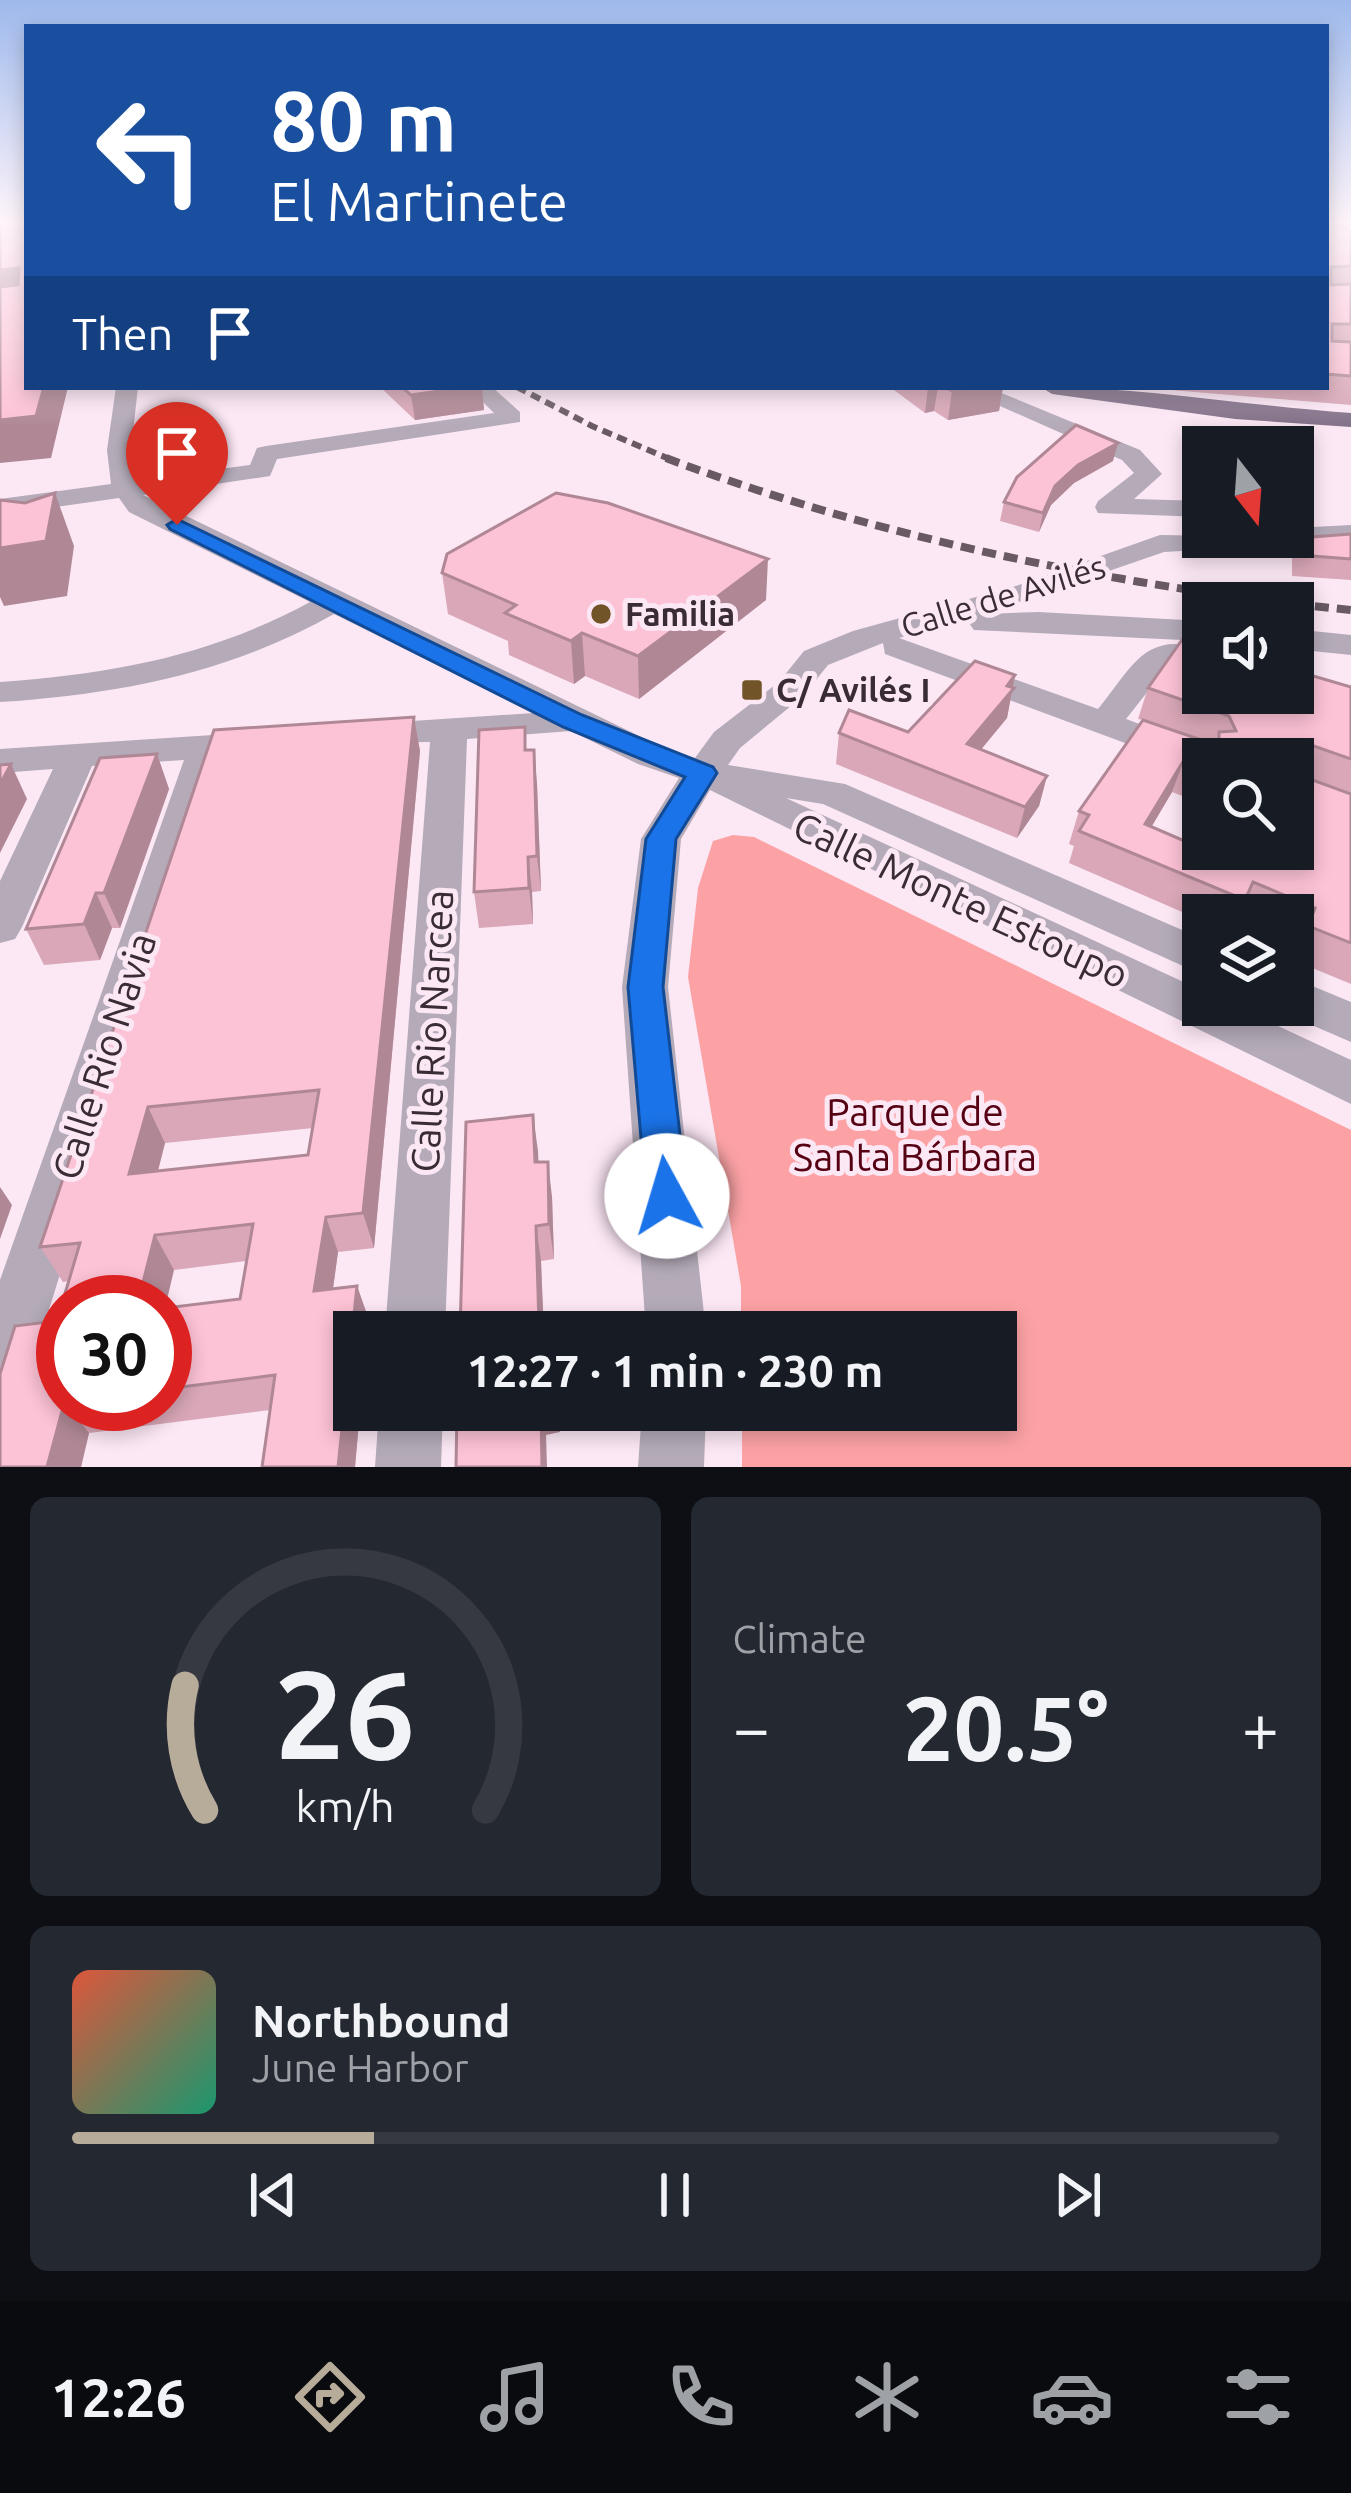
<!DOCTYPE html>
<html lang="en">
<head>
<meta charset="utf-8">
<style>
	body { margin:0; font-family:Ubuntu,sans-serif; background:#242831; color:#f1f3f6; height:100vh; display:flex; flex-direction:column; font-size:45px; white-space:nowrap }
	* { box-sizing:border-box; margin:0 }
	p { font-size:39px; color:#9ea1a6 }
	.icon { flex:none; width:66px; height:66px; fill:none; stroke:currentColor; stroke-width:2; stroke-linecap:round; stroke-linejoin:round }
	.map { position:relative; height:1467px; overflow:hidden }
	.drawer { display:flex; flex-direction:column; gap:30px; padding:30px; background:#0d0f14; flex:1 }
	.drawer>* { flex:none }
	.banner { position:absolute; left:24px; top:24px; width:1305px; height:366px; border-radius:0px; box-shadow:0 6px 18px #0003; background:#1a4fa0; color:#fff; overflow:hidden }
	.needle { width:78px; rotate:163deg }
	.tools { position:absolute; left:1182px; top:426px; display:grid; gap:24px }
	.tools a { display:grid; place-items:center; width:132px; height:132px; border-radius:0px; background:#171b24; box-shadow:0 6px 18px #0003; font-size:60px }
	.speed { position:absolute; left:36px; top:1275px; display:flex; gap:24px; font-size:60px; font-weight:700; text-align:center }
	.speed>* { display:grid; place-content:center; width:156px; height:156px; border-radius:50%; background:#171b24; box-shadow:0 6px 18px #0003; line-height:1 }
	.speed .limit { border:18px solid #d22; background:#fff; color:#111 }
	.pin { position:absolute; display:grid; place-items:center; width:102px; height:102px; color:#fff; margin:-123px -51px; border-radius:50% 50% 50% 0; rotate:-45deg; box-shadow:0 0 12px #0007 }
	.pin .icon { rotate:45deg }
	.me { position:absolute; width:132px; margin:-66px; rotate:354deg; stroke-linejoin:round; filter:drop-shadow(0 0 9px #0008) }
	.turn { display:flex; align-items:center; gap:42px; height:252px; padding:0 48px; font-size:54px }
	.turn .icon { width:156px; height:156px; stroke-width:2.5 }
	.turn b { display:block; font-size:84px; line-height:102px }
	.then { display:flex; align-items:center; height:114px; padding:0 48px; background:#0003; gap:24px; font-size:45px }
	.big { font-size:90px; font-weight:700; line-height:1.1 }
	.drawer .card { flex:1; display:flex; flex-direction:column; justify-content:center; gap:18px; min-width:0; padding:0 42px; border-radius:18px; background:#242831 }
	.drawer .dial { align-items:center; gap:0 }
	.dial svg { height:312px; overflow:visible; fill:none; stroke:#363941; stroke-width:7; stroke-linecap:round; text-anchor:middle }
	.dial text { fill:#f1f3f6; stroke:none }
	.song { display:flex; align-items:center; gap:36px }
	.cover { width:144px; height:144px; border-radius:18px; background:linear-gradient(135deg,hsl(10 70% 55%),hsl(160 70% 35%)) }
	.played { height:12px; border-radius:6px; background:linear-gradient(90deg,#b7ac99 25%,#363941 25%) }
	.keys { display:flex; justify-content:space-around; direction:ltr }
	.heat { display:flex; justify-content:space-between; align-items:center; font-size:66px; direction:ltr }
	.drawer .tiles { flex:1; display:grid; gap:30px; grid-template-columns:1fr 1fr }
	.card:last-child { grid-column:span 2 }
	.trip { position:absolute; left:333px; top:1311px; width:684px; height:120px; border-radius:0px; background:#171b24; box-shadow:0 6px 18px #0003; font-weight:700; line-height:120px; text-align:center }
	.tabs { display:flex; height:192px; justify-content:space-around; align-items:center; background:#090b0e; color:#9ea1a6 }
	.tabs .icon { width:84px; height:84px }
	.tabs .selected { color:#b7ac99 }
	.tabs b { font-size:54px; color:#f1f3f6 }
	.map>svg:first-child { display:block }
	.green { fill:#fca2a5 }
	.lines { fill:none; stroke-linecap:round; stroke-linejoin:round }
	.minor { fill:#b4aab8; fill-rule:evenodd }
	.major { fill:#84728a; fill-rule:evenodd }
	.rail-far1 { stroke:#685963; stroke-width:6; stroke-dasharray:10 6; stroke-linecap:butt }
	.rail { stroke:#685963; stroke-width:8; stroke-dasharray:14 8; stroke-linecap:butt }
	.wall { fill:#d9a7b7; fill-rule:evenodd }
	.shaded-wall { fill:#b08895 }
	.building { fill:#fcc2d5; stroke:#b08895; stroke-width:3; fill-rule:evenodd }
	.route { fill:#1a73e8; stroke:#114b97; stroke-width:3 }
	.poi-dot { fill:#715528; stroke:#fce7f5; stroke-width:4.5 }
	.labels { text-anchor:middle; stroke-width:10; stroke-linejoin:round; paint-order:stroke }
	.street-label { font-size:33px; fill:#392c35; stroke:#fce7f5 }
	.poi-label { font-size:33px; font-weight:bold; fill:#392c35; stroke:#fce7f5; text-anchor:start }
	.near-street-label { font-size:39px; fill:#392c35; stroke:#fce7f5 }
	.near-park-label { font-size:39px; fill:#560013; stroke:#fce7f5 }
</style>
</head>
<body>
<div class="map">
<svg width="1351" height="1467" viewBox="0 0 1351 1467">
	<rect width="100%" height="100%" fill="#fce7f5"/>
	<polygon class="green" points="733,835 754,837 1351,1130 1351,1467 742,1467 742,1410 996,1410 996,1332 741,1332 741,1286 688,977 698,888 713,841"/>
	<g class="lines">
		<g class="minor">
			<path d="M116,387H138L131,450L136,480L250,465L257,448L266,446L494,413L468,387H492L520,412V422L277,459L270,476L143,495L664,748L695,758L714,732L779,682L804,651L853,631L1016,586L1160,535L1293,537V528L1351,525V541L1164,552L984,614L1038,612L1203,621V641L974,630L969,623L974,617L899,638L1098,709C1132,668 1144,630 1203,649V670L1171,662L1126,719L1216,752L1221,759H1203V772L885,654L883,643L828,665L803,696L740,748L728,765L845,784L1203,939V975L823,804L786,798L1203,991V1005H1233L1351,1060V1104L710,790L681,839L668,987L706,1332H646L622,987L641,839L679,778L638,764L571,731L467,739L445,1332H385L430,742L354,743L349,735L354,727L367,724L534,713L334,614C229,673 120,694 0,702V682C112,674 211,656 310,602L129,512L119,498L0,515V499L111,484L107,450Z"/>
			<polygon points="957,387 987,387 1140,450 1162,474 1134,499 1203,501 1203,517 1098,513 1095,507 1098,501 1134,473 1122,460"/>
			<polygon points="1293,629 1351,635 1351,655 1293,649"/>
			<polygon points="228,734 241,737 246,745 241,753 222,757 31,1367 22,1389 0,1398 0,1280 184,760 92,766 22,927 15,939 0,943 0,881 53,769 0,773 0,749"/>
			<polygon points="1293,978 1351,1002 1351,1042 1277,1010 1274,1005 1293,1005"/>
			<polygon points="379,1410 443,1410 441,1467 375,1467"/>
			<polygon points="642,1410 706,1410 704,1467 638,1467"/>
		</g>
		<path class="major" d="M1041,387C1144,387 1248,406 1351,413V427L1235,419L1052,394Z"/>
		<polyline class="rail-far1" points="517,387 592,426 674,461"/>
		<g class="rail">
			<path d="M666,458C865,533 1075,577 1286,603"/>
			<polyline points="1293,604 1351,610"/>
		</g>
	</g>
	<g class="wall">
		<polygon points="1326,222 1351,230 1351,405 1135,387 1326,387"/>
		<polygon points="380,387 482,387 484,410 415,420"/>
		<polygon points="890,387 1003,387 999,411 948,420 934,411 925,413"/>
		<polygon points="1113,461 1074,483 1051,505 1039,532 1000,521 1004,502"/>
		<polygon points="1351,534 1351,580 1292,576 1292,559 1299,538"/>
		<polygon points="442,573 766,600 639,699 585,676 574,684 509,655 508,641 448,614"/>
		<polygon points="1015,675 1007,718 981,749 1047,776 1039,806 1017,838 836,764 839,733 908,732"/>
		<path d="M1351,687V984L1293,960L1298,941L1293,939V915H1203V921L1069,863L1074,846L1069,844L1079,811L1143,720L1138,719L1148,688ZM1203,759H1293L1204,849L1152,826L1172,792L1203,804Z"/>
		<path d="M414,717L420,751L374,1248L338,1252L333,1289L357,1286L369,1320L354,1410H360L355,1467H262L270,1410L89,1433L81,1467H0L56,1321L69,1281L63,1282L40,1247ZM313,1128L308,1155L158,1171L165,1143ZM246,1261L240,1299L165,1308V1404H63L174,1270Z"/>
		<polygon points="527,750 537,784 541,891 532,892 533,924 479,928 474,892"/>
		<polygon points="157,754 169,789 120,928 112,928 100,960 44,965 26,929"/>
		<polygon points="533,1115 538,1162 552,1197 554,1259 541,1261 543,1324 552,1323 554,1332 460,1332"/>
	</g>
	<g class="shaded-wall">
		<polygon points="19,268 27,293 0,305 0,270"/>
		<polygon points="44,387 68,387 51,458 0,463 0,420"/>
		<polygon points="468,387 482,387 484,410 415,420 411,395"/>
		<polygon points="928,387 938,387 934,411 925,413"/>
		<polygon points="977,387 1003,387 999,411 948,420 952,391"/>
		<polygon points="1118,443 1113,461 1074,483 1051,505 1039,532 1043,513 1055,486 1078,465"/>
		<polygon points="55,493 74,546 67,596 4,606 0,597 0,515"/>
		<polygon points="768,559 766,600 639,699 638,656"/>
		<polygon points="582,633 585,676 574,684 571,641"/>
		<polygon points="1015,675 1007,718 961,774 967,744"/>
		<polygon points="414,717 420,751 374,1248 363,1213"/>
		<polygon points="534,750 537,784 541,891 537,856"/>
		<polygon points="157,754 169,789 120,928 104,893"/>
		<polygon points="1184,760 1172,792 1134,856 1145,824"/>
		<polygon points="11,764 27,799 0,853 0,784"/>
		<polygon points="1047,776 1039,806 1017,838 1025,807"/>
		<polygon points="528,857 532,892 533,924 529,888"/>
		<polygon points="96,893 112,928 100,960 84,924"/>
		<polygon points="148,1107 165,1143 148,1209 129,1174"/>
		<polygon points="533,1115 538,1151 540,1198 535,1162"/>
		<polygon points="548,1162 552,1197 554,1259 549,1224"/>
		<polygon points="0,1187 12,1205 0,1239"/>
		<polygon points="326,1217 338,1252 328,1325 314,1291"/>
		<polygon points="536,1226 541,1261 544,1332 540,1332"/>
		<polygon points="155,1235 174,1270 165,1308 165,1302 138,1302"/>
		<polygon points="357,1286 369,1320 368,1332 354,1332 354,1410 360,1410 355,1467 338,1467"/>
		<polygon points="64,1404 67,1404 89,1433 81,1467 47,1467"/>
		<polygon points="541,1410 559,1410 560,1432 546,1435 547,1467 542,1467"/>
	</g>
	<g class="building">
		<polygon points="0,222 27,222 27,387 44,387 36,416 0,420 0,287 18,285 19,268 0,270"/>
		<polygon points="1326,222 1351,230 1351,266 1331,267 1331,285 1351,284 1351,324 1332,324 1332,341 1351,342 1351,376 1326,374"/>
		<polygon points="402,387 468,387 411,395"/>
		<polygon points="945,387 977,387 952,391"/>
		<polygon points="1076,425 1118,443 1078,465 1055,486 1043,513 1004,502 1017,477"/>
		<polygon points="55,493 46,541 0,548 0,500 25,503"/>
		<polygon points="556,493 608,503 768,559 638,656 582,633 571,641 505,613 516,605 442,573 447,554"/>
		<polygon points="1351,534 1351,559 1300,555 1299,538"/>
		<path d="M1184,637L1203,643V693H1293V670L1351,687V759L1308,744L1302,748L1304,777L1351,794V943L1308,926L1315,908L1253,882L1245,900L1079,831L1089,815L1079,811L1143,720L1213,744L1219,740V732L1236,731L1229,716L1148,688ZM1203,759H1293V849H1203L1145,824L1184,760L1203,767Z"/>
		<polygon points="975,661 1015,675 1007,686 1014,688 967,744 1047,776 1025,807 839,733 849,710 908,732"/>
		<path d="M414,717L363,1213L326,1217L314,1291L357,1286L338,1467H262L275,1375L165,1389V1308L240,1299L253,1224L155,1235L138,1302H63L64,1404L47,1467H0V1374L15,1326L56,1321L67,1287L80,1243L40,1247L214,730ZM319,1090L308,1155L129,1174L148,1107Z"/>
		<polygon points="525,727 525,750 534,750 537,856 528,857 529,888 474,892 479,730"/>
		<polygon points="157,754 104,893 96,893 84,924 26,929 100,758"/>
		<polygon points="11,764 0,784 0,765"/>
		<polygon points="533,1115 535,1162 548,1162 549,1224 536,1226 539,1325 552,1323 553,1332 460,1332 466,1122"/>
		<polygon points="457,1410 541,1410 542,1467 456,1467"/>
	</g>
	<linearGradient id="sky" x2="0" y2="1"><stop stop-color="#9eb9ec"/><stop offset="0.52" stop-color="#fef4fa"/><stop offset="1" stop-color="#fef4fa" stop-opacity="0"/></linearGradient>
	<rect width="1351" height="427" fill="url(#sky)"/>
	<polygon class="route" points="177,519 582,715 713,767 717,773 676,839 663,987 687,1196 681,1210 667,1215 652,1210 646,1196 628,987 646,839 685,777 563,727 170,529 167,525"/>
	<g class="poi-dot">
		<circle cx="601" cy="614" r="12"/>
		<rect x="740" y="678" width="24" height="24" rx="6"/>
	</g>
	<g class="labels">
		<g class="street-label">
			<text transform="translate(1003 596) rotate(-17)" y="12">Calle de Avilés</text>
		</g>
		<g class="poi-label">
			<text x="625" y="626">Familia</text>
			<text x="776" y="702">C/ Avilés I</text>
		</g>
		<g class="near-street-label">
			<text transform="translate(961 900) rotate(25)" y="14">Calle Monte Estoupo</text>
			<text transform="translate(432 1031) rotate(-87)" y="14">Calle Rio Narcea</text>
			<text transform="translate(104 1056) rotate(-72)" y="14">Calle Rio Navia</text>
		</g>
		<g class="near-park-label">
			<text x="915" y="1126">Parque de<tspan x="915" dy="45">Santa Bárbara</tspan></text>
		</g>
	</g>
</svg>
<div class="tools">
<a><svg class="needle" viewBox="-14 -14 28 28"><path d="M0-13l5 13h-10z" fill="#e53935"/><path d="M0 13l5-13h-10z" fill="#9ea1a6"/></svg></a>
<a><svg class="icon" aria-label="sound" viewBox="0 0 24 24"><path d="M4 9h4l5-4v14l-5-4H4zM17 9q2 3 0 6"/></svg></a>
<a><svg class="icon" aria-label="search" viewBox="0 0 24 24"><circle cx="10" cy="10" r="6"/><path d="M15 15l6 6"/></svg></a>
<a><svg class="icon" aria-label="layers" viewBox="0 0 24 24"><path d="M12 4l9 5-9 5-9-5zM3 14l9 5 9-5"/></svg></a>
</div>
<div class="speed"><div class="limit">30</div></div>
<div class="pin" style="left:177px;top:525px;background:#d93025"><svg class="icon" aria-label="arrive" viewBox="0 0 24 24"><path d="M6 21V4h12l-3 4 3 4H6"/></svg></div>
<svg class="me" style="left:667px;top:1196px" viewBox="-20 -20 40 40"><circle r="19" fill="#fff"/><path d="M0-13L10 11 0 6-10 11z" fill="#1a73e8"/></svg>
<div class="trip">12:27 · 1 min · 230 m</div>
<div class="banner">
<div class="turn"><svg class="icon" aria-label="left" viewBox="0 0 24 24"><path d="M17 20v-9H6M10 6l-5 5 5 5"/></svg><div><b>80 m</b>El Martinete</div></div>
<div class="then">Then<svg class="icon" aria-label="arrive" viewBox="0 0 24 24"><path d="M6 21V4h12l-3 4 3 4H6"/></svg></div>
</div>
</div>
<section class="drawer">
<div class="tiles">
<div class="card dial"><svg viewBox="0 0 100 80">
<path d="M14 69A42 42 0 1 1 86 69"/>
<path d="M14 69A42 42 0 0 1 9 37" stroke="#b7ac99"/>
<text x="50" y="56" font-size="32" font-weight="700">26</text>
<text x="50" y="72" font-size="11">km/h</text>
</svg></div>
<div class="card"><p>Climate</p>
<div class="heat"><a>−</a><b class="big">20.5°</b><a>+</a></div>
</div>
<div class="card">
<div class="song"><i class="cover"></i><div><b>Northbound</b><p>June Harbor</p></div></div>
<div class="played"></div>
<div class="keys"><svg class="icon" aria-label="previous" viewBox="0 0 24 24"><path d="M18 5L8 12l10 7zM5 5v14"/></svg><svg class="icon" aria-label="pause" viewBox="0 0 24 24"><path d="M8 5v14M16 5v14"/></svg><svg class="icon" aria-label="next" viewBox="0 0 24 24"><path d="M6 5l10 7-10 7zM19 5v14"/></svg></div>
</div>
</div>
</section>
<nav class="tabs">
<b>12:26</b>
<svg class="icon selected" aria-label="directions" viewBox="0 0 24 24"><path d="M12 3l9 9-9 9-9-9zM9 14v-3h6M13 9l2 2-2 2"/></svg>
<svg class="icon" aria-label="music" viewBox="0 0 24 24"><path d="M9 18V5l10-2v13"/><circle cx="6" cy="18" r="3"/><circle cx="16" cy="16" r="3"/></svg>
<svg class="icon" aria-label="phone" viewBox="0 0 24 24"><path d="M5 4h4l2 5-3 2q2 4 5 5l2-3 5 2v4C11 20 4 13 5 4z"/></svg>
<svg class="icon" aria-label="climate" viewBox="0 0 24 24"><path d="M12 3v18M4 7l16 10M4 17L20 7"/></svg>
<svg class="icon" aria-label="car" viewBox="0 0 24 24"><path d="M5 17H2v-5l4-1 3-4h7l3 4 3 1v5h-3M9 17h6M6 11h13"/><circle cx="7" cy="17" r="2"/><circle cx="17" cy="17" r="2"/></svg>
<svg class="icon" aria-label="filters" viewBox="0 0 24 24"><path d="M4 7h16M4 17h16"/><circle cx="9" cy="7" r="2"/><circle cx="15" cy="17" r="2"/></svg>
</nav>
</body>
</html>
